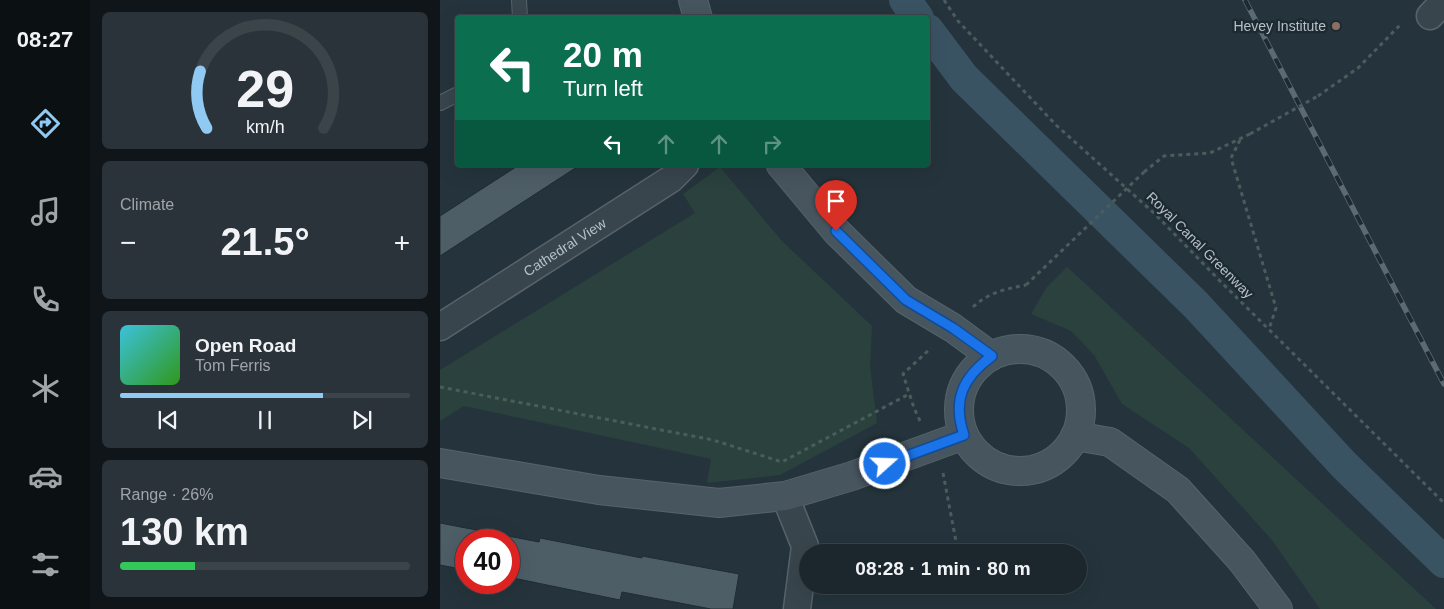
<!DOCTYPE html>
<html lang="en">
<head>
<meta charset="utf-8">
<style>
	body { margin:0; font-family:Helvetica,sans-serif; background:#293339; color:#f1f3f6; height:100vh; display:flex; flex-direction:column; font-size:19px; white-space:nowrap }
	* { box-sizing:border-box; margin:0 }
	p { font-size:16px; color:#a0a5aa }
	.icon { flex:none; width:28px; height:28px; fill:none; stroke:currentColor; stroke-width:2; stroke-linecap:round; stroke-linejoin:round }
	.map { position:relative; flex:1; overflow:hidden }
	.sheet { display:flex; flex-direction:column; gap:12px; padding:12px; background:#0f1519; width:350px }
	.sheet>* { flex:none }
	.guide { position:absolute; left:15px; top:15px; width:475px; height:152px; border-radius:5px; box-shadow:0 5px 20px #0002,0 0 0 1px #3a4449; background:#0b6e4f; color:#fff; overflow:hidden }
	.speed { position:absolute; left:15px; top:529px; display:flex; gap:10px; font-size:25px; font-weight:700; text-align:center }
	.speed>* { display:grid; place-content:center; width:65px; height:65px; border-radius:50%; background:#1c272d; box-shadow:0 5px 20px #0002,0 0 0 1px #3a4449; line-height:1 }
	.speed .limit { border:8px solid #d22; background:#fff; color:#111 }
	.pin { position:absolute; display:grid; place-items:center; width:42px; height:42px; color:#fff; margin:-51px -21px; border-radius:50% 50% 50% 0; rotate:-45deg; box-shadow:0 0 5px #0007 }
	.pin .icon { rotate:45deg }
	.me { position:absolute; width:55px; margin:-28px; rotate:70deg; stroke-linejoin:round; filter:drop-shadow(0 0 4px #0008) }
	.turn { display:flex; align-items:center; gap:18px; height:105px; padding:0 25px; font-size:22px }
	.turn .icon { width:65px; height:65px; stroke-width:2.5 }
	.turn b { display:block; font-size:35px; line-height:42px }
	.lanes { display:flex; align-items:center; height:48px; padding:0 25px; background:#0003; justify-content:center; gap:25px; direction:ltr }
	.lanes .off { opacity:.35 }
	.big { font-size:38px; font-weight:600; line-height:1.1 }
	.sheet .tile { flex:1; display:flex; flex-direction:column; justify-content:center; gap:8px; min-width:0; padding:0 18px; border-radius:8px; background:#293339 }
	.sheet .dial { align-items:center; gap:0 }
	.dial svg { height:130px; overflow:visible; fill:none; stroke:#3a4449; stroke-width:7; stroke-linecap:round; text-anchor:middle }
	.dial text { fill:#f1f3f6; stroke:none }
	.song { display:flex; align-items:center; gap:15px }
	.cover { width:60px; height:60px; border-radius:8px; background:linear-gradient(135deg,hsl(190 70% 55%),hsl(110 70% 35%)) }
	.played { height:5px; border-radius:2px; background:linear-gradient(90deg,#90c9f2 70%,#3a4449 70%) }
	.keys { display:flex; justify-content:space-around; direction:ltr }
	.heat { display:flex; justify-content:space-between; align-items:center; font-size:28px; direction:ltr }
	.charge { height:8px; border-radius:4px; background:linear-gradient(90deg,#34c759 26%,#3a4449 0) }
	.trip { position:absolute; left:359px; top:544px; width:288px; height:50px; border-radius:25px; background:#1c272d; box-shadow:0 5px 20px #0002,0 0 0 1px #3a4449; font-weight:600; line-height:50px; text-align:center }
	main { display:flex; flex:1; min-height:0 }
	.tab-bar { display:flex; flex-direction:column; width:90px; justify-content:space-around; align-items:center; background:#0b1012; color:#a0a5aa }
	.tab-bar .icon { width:35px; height:35px }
	.tab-bar .current { color:#90c9f2 }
	.tab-bar b { font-size:22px; color:#f1f3f6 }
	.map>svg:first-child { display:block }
	.green { fill:#2a413d }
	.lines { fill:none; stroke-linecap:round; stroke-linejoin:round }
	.canal { stroke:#3a5363; stroke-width:32 }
	.building { fill:#4e5e67; stroke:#202c34 }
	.lane-casing { stroke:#57636b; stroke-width:16 }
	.street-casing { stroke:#57636b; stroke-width:29 }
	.secondary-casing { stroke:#57636b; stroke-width:30 }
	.path { stroke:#495e5c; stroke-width:3; stroke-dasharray:4 4; stroke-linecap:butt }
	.lane { stroke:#39454d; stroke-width:14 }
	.street { stroke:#39454d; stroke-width:26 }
	.secondary { stroke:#47555f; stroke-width:28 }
	.rail-casing { stroke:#5b6a73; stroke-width:5.5 }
	.rail { stroke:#1e2a31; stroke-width:4; stroke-dasharray:11; stroke-linecap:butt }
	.path-bridge { stroke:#495e5c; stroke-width:3; stroke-dasharray:4 4; stroke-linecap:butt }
	.route-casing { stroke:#114b97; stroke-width:12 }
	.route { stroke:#1a73e8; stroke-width:9 }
	.education-dot { fill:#8d6e63; stroke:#1e2a31; stroke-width:2 }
	.labels { text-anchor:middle; stroke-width:5; stroke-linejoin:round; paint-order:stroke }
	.poi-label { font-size:14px; fill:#b5c0c8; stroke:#1e2a31; text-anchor:end }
	.street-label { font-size:14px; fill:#b5c0c8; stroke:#1e2a31 }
</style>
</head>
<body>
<main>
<nav class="tab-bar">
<b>08:27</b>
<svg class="icon current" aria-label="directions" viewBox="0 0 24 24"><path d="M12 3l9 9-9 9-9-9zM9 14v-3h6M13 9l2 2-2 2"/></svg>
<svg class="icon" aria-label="music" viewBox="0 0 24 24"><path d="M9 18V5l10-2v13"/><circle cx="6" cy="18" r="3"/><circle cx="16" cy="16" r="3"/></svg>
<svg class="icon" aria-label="phone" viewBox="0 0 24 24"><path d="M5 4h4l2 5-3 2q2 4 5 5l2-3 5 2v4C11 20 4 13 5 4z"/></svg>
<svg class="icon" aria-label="climate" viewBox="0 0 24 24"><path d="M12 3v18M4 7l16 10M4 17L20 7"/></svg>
<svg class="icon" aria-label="car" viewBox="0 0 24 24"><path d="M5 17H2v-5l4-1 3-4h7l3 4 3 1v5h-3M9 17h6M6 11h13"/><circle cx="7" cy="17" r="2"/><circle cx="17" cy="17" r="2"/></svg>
<svg class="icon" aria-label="filters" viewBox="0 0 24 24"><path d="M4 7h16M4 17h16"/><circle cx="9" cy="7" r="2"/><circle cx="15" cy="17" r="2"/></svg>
</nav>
<section class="sheet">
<div class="tile dial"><svg viewBox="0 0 100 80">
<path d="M14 69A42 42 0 1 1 86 69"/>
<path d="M14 69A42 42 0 0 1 10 34" stroke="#90c9f2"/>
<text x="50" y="56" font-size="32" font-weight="700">29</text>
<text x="50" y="72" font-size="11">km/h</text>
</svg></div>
<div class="tile"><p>Climate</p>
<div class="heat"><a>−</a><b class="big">21.5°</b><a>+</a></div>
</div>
<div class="tile">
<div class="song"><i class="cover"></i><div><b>Open Road</b><p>Tom Ferris</p></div></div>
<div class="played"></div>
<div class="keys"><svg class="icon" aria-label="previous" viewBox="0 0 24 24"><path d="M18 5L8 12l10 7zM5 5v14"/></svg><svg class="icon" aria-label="pause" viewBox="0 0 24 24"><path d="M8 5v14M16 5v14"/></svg><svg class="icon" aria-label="next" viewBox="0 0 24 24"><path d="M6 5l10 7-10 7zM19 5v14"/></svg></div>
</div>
<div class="tile"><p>Range · 26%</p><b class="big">130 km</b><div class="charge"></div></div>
</section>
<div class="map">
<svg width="1004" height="609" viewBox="0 0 1004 609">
	<rect width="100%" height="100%" fill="#25343c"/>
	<g class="green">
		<polygon points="280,167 342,241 432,326 430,366 437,423 340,475 267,483 271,459 24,406 0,421 0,370 255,213 243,194"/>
		<polygon points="627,267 635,274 996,609 880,609 832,540 749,448 682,404 654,355 631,331 591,314 606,288"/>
	</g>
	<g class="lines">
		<g class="canal">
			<polyline points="465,0 478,18"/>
			<polyline points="488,30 524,78 756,305 904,465 1004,562"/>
		</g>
	</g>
	<g class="building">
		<polygon points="79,165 140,165 0,256 0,216"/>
		<polygon points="0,523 99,542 100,538 202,558 202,556 299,574 293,609 271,609 182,592 180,600 73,578 72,579 69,579 69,540 26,540 26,570 0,565"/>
	</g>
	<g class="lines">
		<defs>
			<g id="lane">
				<polyline points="79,0 80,18"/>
				<polyline points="0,103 18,94"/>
			</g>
			<g id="street">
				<polyline points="990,16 1004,1"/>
				<path id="s1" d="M0,327L231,179L245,165"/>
				<polyline points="345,496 365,546 357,609"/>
			</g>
			<g id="secondary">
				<polyline points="253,0 258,18"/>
				<polyline points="341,165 396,231 466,300 513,328 551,356"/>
				<circle cx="580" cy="410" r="61"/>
				<polyline points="635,436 670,442 738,490 802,561 838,609"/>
				<polyline points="0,463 159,490 279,503 345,496 412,476 524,435"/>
			</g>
		</defs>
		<use href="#lane" class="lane-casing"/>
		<use href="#street" class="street-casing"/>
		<use href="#secondary" class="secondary-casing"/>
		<g class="path">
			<polyline points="504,0 518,21 616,125 715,214 781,282 1004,503"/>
			<polyline points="878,96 918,68 962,23"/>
			<polyline points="800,140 791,158 836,308 829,329"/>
			<polyline points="704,172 724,156 770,153 810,134"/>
			<path d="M533,307C549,292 566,289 586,285"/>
			<polyline points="0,387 273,440 342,462 469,394"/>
			<polyline points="480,421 474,408 463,374 491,348"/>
			<polyline points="503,473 518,552"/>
		</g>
		<use href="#lane" class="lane"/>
		<use href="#street" class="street"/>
		<use href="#secondary" class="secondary"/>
		<defs>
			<polyline id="rail" points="805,0 1004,384"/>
		</defs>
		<use href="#rail" class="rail-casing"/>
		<use href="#rail" class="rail"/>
		<g class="path-bridge">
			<polyline points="810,134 878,96"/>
			<polyline points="586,285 704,172"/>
		</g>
	</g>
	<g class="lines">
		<defs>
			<path id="route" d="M396,231L466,300L513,328L552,356C523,377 512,400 524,435L445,464"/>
		</defs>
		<use href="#route" class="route-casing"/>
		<use href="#route" class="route"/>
	</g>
	<circle class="education-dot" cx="896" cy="26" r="5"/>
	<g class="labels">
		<g class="poi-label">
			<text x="886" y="31">Hevey Institute</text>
		</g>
		<g class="street-label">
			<text transform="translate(760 245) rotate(45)" y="5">Royal Canal Greenway</text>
			<text dy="5" stroke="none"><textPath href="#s1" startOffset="148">Cathedral View</textPath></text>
		</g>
	</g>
</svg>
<div class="speed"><div class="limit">40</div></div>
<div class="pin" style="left:396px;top:231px;background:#d93025"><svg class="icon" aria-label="arrive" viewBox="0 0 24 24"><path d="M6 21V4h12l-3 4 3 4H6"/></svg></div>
<svg class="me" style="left:445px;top:464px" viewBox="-20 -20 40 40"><circle r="17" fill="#1a73e8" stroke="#fff" stroke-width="3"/><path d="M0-11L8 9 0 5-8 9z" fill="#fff"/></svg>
<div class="trip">08:28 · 1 min · 80 m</div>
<div class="guide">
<div class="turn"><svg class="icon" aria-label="left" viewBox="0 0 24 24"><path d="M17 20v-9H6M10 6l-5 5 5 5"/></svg><div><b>20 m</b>Turn left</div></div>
<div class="lanes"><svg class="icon" aria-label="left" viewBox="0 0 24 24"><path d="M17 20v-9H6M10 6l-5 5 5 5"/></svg><svg class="icon off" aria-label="ahead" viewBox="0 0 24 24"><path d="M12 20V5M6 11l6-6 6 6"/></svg><svg class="icon off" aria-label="ahead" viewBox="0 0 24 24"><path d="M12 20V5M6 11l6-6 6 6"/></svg><svg class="icon off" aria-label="right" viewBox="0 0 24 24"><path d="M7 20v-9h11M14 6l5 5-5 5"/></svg></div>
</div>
</div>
</main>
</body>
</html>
